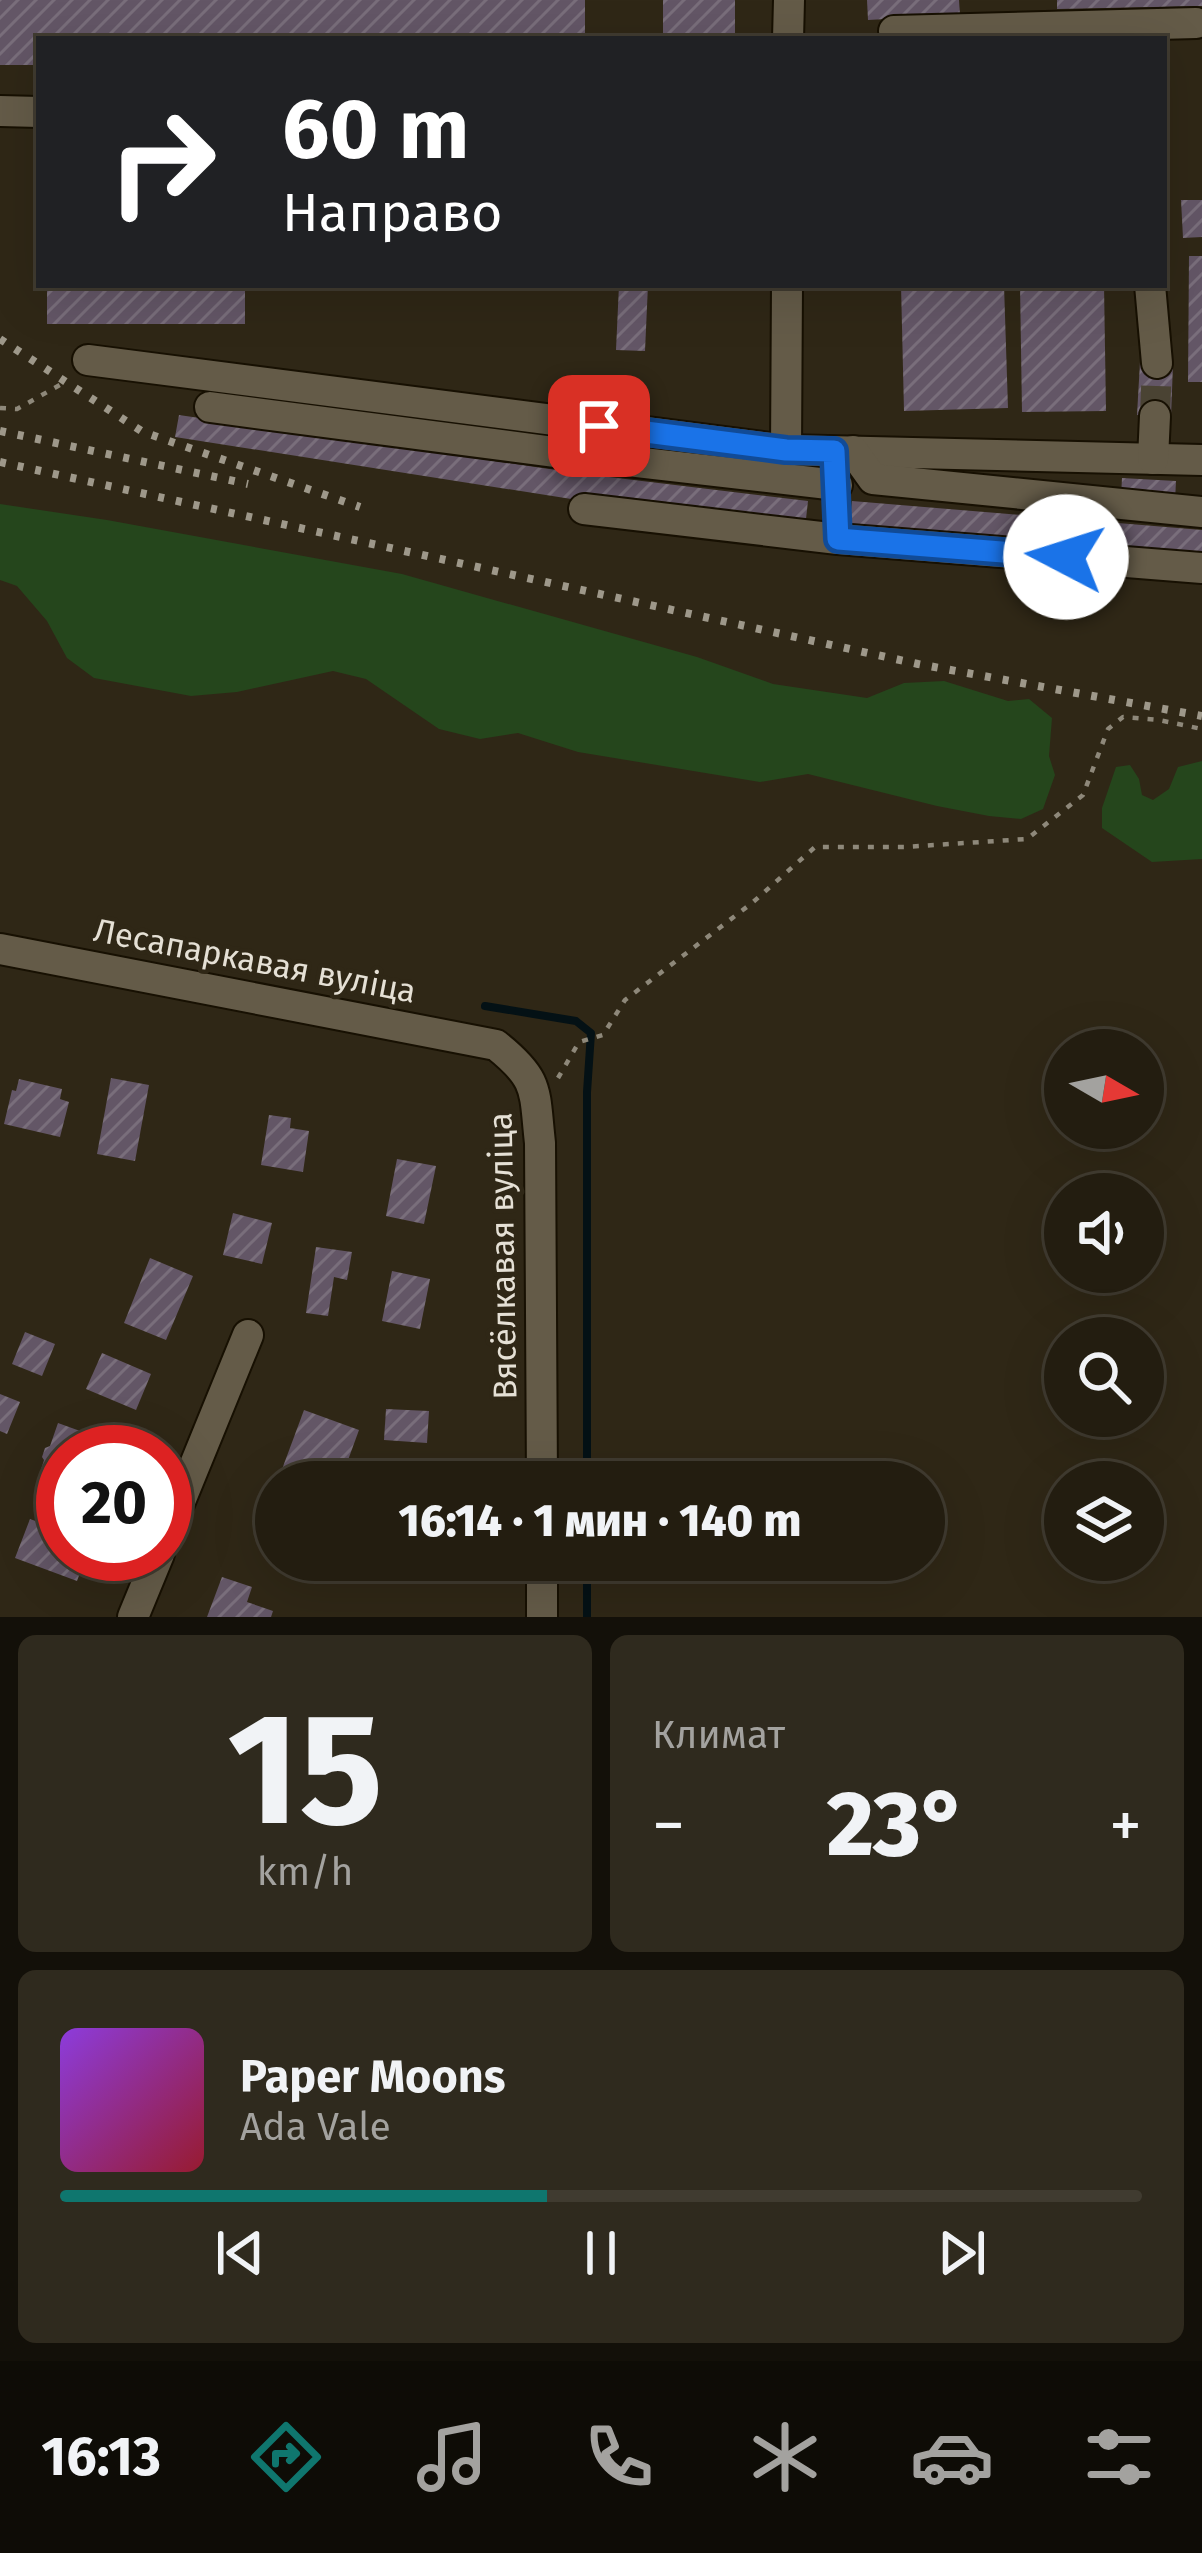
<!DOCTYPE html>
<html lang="ru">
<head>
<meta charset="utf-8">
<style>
	body { margin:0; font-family:"Fira Sans",sans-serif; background:#2f2a1e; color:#f1f3f6; height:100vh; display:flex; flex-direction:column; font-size:45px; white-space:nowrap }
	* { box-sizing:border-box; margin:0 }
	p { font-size:39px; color:#a3a29f }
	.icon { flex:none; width:66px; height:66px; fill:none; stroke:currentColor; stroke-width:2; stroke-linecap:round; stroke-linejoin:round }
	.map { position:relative; height:1617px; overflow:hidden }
	.sheet { display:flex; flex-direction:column; gap:18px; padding:18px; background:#131009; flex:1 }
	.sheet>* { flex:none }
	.banner { position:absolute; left:36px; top:36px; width:1131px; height:252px; border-radius:0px; box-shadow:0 12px 48px #0002,0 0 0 3px #403b30; background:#202124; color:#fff; overflow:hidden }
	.needle { width:78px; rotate:99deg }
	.controls { position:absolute; left:1044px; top:1029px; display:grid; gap:24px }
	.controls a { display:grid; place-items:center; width:120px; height:120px; border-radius:50%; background:#231d10; box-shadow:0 12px 48px #0002,0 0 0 3px #403b30; font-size:60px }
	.speed { position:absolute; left:36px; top:1425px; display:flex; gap:24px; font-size:60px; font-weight:700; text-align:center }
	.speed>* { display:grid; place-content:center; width:156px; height:156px; border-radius:50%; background:#231d10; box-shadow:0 12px 48px #0002,0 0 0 3px #403b30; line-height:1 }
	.speed .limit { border:18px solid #d22; background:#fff; color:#111 }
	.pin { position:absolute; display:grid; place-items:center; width:102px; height:102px; color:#fff; margin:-51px; border-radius:24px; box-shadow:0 6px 18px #0006 }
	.me { position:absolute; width:132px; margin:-66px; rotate:275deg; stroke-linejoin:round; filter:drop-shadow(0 0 9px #0008) }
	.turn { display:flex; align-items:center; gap:42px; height:252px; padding:0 48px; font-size:54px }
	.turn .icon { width:156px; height:156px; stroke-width:2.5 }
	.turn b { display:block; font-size:84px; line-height:102px }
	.big { font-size:90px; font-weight:800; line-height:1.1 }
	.sheet .card { flex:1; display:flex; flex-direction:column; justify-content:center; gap:18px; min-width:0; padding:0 42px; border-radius:18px; background:#2f2a1e }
	.sheet .dial { align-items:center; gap:0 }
	.dial b { font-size:156px; line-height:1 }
	.song { display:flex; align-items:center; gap:36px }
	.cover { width:144px; height:144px; border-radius:18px; background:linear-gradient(135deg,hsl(270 70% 55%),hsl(350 70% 35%)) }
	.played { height:12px; border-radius:6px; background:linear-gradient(90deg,#0f766e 45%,#403b30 45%) }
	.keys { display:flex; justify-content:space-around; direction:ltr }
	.heat { display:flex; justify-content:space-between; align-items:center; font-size:66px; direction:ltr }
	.sheet .tiles { flex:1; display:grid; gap:18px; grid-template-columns:1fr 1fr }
	.card:last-child { grid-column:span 2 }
	.trip { position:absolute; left:255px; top:1461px; width:690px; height:120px; border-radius:60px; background:#231d10; box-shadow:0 12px 48px #0002,0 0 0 3px #403b30; font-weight:800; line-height:120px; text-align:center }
	.tab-bar { display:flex; height:192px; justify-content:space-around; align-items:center; background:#0e0c06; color:#a3a29f }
	.tab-bar .icon { width:84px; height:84px }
	.tab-bar .selected { color:#0f766e }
	.tab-bar b { font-size:54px; color:#f1f3f6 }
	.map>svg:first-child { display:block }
	.green { fill:#25461c }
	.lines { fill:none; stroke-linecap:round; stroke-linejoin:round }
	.stream { stroke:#041115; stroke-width:8 }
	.building { fill:url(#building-hatch) }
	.minor-tunnel { stroke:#4a4333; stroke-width:30; stroke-dasharray:30 15; stroke-linecap:butt }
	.minor-casing { stroke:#171002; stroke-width:34 }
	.path { stroke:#8e887a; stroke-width:4.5; stroke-dasharray:6 9; stroke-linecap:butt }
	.minor { stroke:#645b48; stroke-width:30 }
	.rail { stroke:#9e988a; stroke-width:8; stroke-dasharray:6 12; stroke-linecap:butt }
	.route-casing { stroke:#114b97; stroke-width:30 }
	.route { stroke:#1a73e8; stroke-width:21 }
	.labels { text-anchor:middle; stroke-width:9; stroke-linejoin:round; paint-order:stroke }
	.street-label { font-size:33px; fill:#e5e0d5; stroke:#2f2716 }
</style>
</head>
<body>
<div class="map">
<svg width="1202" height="1617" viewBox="0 0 1202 1617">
	<defs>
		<pattern id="building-hatch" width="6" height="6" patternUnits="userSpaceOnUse" patternTransform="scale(3)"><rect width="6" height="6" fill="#635666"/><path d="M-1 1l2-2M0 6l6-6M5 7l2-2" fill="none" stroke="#796e7b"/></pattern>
	</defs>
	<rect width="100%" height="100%" fill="#2f2716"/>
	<g class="green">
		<polygon points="0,504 107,520 402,574 697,657 773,684 867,698 904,683 944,681 1008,701 1029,699 1052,718 1049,756 1055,775 1043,809 1021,819 989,816 937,806 808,774 760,782 578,752 518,733 480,739 439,729 366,679 333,671 237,692 191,696 94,678 67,658 47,621 17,586 0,580"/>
		<polygon points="1202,761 1202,859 1152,862 1102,828 1102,808 1116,767 1130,765 1139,779 1142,795 1153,800 1169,789 1178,767"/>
	</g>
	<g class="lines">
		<g class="stream">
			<polyline points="485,1006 576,1021 591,1033 587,1092 587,1482"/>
			<polyline points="587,1617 587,1560"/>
		</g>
	</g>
	<g class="building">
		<polygon points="0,0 585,0 585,39 39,39 39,65 0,65"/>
		<rect x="663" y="0" width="72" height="39"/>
		<polygon points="867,0 959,0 960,15 868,20"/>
		<polygon points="1057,0 1202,0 1202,6 1057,9"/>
		<polygon points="1181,200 1202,200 1202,237 1183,238"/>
		<polygon points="1189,256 1202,256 1202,382 1188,382"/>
		<rect x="47" y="285" width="198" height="39"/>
		<polygon points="619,285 648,285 645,351 616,350"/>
		<polygon points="901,285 1004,285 1008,408 904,411"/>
		<polygon points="1020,285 1104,285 1106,411 1022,412"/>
		<polygon points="1140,362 1173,364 1171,417 1137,415"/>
		<polygon points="179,415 584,474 808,501 805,528 584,501 175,437"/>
		<polygon points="1122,478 1176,481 1175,501 1121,497"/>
		<polygon points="852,501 1202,530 1202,557 849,528"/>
		<polygon points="111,1078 149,1085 135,1161 97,1154"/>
		<polygon points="19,1079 62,1089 60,1099 69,1102 60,1137 4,1124 12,1090 16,1091"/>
		<polygon points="269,1115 291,1118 290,1128 309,1131 303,1172 261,1165"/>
		<polygon points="397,1159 436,1166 424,1224 386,1216"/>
		<polygon points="233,1213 272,1223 262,1264 223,1255"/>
		<polygon points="316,1247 352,1252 347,1280 334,1277 328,1316 306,1313"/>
		<polygon points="150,1258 193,1276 166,1340 124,1323"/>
		<polygon points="392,1271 430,1279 420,1329 382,1321"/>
		<polygon points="25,1332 55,1344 42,1376 12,1364"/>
		<polygon points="102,1353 151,1374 136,1410 86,1389"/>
		<polygon points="0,1394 20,1402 7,1434 0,1431"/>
		<polygon points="386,1409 429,1411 427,1443 384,1440"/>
		<polygon points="304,1410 359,1430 340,1482 307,1482 281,1472"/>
		<polygon points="58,1423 116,1444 113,1452 63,1452 63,1484 39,1476 44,1460 42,1457 45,1448 50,1446"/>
		<polygon points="30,1519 63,1531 63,1554 87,1554 77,1581 15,1558"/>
		<polygon points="222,1577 252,1587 247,1602 273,1611 271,1617 207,1617"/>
	</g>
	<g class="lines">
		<polyline class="minor-tunnel" points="1155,416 1157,363"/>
		<defs>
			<g id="minor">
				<polyline points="894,31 1196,23"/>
				<polyline points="788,39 789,0"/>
				<polyline points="0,111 39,112"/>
				<polyline points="1150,285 1157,363"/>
				<polyline points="88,360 786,450 1202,460"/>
				<polyline points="210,407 600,458 837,485"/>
				<polyline points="786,450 787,285"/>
				<polyline points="853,451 873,479 1202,512"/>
				<polyline points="1153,459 1155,416"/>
				<polyline points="584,509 838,539 1202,568"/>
				<path d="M0,949L496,1045C540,1080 534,1090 540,1143L542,1482"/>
				<polyline points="165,1538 248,1335"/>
				<polyline points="542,1560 542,1617"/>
				<polyline points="133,1617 159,1554"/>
			</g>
		</defs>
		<use href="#minor" class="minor-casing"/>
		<g class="path">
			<polyline points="0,408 17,409 67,381"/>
			<polyline points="558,1078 579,1042 603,1035 625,1000 752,903 815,847 904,847 1027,839 1083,795 1108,729 1123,717 1159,720 1202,729"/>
		</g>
		<use href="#minor" class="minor"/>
		<g class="rail">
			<polyline points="0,339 143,432 360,507"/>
			<polyline points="0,431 248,484"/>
			<polyline points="0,462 918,664 1202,716"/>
		</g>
	</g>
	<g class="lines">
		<defs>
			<polyline id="route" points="599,426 786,450 834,451 838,539 1066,557"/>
		</defs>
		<use href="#route" class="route-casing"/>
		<use href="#route" class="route"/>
	</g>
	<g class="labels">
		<g class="street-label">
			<text transform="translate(255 960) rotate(11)" y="12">Лесапаркавая вуліца</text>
			<text transform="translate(502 1256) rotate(-91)" y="12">Вясёлкавая вуліца</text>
		</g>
	</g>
</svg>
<div class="controls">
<a><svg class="needle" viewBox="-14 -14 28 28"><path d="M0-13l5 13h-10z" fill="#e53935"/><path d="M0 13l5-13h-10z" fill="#a3a29f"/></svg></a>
<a><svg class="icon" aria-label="sound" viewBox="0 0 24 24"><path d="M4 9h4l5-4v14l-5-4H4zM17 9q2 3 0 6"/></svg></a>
<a><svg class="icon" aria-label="search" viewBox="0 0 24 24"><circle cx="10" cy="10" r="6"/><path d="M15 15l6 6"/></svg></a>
<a><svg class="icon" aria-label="layers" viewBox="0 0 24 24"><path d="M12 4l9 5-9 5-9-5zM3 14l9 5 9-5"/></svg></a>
</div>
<div class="speed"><div class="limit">20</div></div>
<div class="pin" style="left:599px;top:426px;background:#d93025"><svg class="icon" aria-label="arrive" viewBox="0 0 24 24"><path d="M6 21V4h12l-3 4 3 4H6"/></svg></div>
<svg class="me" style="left:1066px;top:557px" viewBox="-20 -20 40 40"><circle r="19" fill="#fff"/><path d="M0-13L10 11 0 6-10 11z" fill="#1a73e8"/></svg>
<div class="trip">16:14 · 1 мин · 140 m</div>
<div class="banner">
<div class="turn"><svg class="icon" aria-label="right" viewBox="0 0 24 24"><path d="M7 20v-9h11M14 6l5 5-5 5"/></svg><div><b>60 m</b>Направо</div></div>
</div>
</div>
<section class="sheet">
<div class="tiles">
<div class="card dial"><b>15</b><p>km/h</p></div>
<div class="card"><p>Климат</p>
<div class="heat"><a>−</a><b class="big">23°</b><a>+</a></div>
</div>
<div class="card">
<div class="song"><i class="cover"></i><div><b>Paper Moons</b><p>Ada Vale</p></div></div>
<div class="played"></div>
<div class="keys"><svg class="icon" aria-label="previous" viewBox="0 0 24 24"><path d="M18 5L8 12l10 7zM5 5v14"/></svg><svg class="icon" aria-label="pause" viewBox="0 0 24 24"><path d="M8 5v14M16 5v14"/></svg><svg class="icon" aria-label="next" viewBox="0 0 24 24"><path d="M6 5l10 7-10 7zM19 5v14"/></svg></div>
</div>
</div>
</section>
<nav class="tab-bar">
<b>16:13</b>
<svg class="icon selected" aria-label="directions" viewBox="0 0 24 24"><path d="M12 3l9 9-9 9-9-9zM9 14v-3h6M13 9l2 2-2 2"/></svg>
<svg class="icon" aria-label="music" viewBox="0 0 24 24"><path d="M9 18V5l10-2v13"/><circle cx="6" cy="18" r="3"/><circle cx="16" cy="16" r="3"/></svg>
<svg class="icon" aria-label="phone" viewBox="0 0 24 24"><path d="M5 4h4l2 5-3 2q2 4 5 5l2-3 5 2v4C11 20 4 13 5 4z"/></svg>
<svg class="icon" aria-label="climate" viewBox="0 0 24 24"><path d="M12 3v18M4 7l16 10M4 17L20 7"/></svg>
<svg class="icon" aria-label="car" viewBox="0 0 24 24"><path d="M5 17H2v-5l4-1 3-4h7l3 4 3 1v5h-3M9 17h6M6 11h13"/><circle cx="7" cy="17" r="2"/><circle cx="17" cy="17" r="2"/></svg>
<svg class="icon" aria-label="filters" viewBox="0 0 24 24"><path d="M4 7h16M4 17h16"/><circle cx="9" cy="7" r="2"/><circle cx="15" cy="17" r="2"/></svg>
</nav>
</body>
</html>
